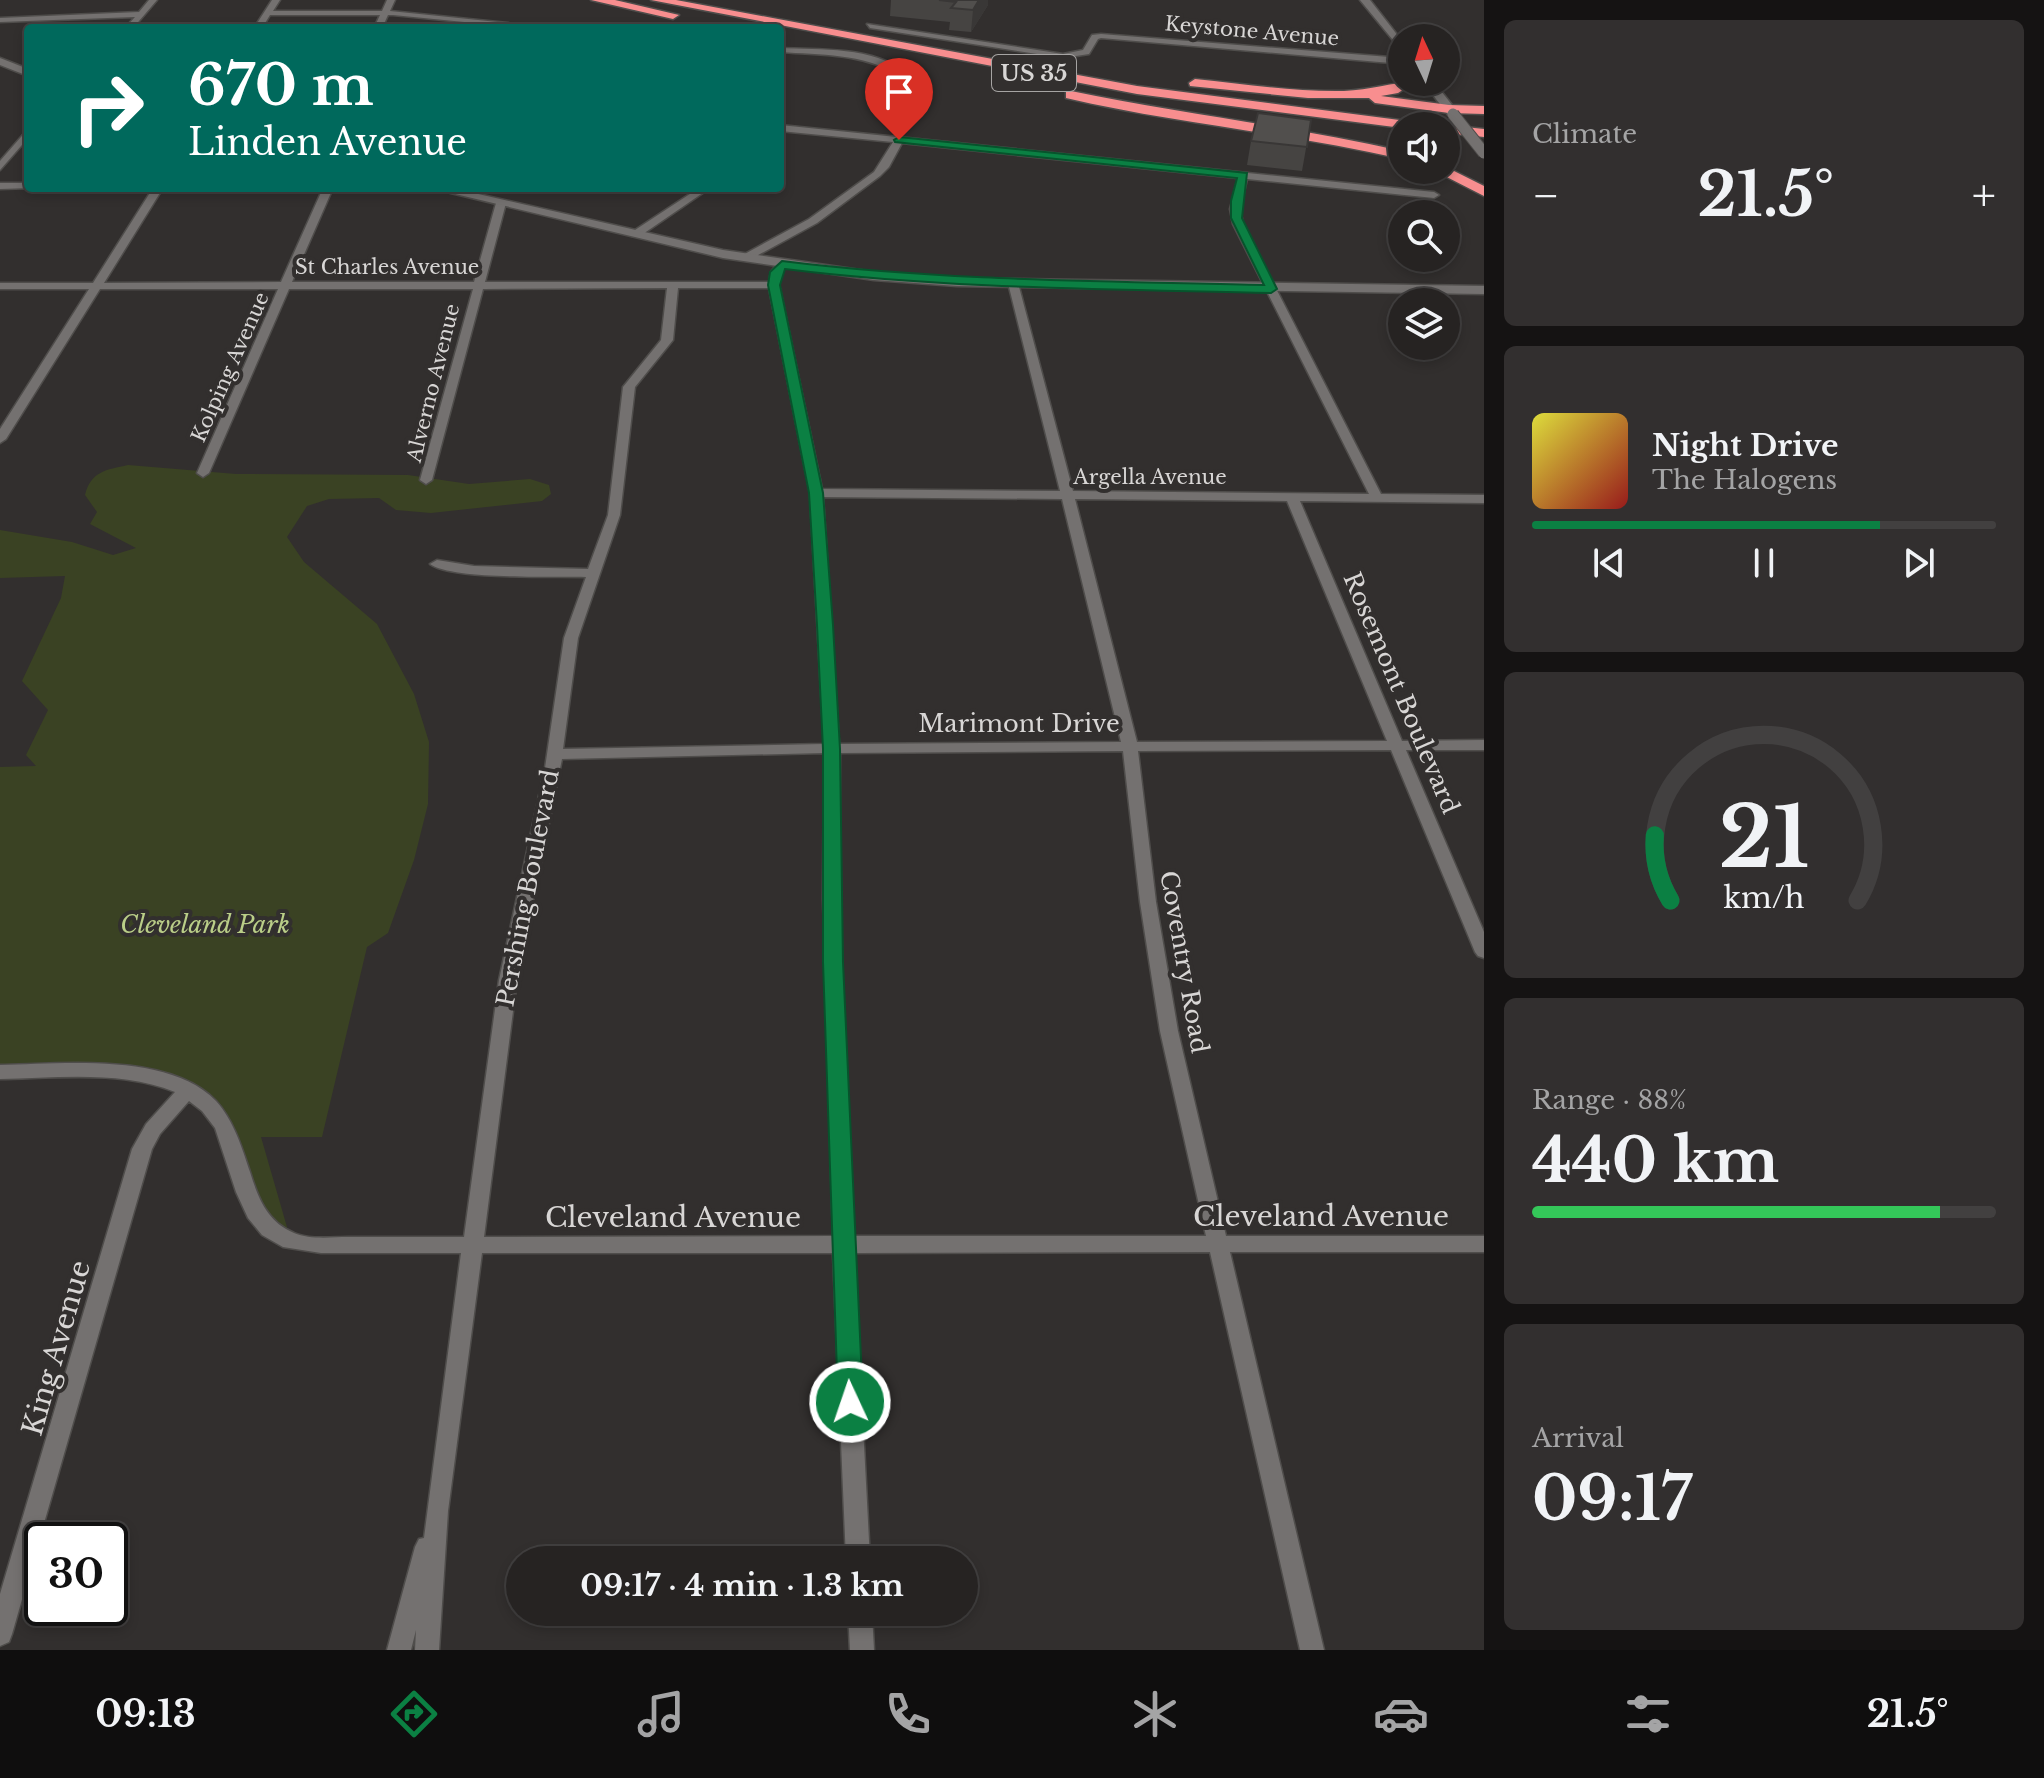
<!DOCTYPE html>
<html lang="en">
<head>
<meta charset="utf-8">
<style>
	body { margin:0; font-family:"Libre Baskerville",serif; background:#322f2f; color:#f1f3f6; height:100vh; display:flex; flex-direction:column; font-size:30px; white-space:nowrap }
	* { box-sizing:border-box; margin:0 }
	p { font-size:26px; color:#a4a4a5 }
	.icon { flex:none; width:44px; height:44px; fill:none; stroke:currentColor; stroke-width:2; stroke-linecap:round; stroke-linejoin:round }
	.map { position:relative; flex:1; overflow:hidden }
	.sheet { display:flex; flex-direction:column; gap:20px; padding:20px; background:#151313; width:560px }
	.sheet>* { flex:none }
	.guide { position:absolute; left:24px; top:24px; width:760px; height:168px; border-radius:8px; box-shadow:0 4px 12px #0003,0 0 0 2px #424040; background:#00695c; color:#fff; overflow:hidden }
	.needle { width:52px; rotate:356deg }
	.controls { position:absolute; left:1388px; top:24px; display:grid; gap:16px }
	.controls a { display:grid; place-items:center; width:72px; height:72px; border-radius:50%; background:#262322; box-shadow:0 4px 12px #0003,0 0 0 2px #424040; font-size:40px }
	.speed { position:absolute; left:24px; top:1522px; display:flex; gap:16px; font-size:40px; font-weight:700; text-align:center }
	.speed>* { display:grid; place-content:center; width:104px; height:104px; border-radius:50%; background:#262322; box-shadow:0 4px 12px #0003,0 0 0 2px #424040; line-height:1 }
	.speed .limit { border:4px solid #111; border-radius:12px; background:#fff; color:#111 }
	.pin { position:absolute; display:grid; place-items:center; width:68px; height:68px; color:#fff; margin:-82px -34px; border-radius:50% 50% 50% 0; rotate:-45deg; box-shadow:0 0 8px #0007 }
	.pin .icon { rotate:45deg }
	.me { position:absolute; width:88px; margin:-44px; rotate:357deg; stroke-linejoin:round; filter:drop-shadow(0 0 6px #0008) }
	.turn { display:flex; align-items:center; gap:28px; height:168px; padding:0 32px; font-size:36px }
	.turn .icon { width:104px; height:104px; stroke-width:2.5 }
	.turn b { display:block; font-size:56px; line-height:68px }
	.big { font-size:60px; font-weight:800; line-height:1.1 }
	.sheet .widget { flex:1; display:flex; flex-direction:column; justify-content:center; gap:12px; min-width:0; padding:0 28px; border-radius:12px; background:#322f2f }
	.sheet .dial { align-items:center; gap:0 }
	.dial svg { height:208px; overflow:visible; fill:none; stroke:#424040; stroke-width:7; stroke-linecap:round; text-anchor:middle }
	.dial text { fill:#f1f3f6; stroke:none }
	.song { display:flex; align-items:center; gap:24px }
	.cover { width:96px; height:96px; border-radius:12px; background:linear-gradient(135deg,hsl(60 70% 55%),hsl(0 70% 35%)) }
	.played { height:8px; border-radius:4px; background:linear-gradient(90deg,#0b8043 75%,#424040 75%) }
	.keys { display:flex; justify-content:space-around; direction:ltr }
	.heat { display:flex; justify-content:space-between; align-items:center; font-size:44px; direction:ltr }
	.charge { height:12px; border-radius:6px; background:linear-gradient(90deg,#34c759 88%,#424040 0) }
	.trip { position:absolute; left:506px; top:1546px; width:472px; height:80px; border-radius:40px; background:#262322; box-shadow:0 4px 12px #0003,0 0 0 2px #424040; font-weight:800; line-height:80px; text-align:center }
	.tab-bar { display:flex; height:128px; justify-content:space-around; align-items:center; background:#0f0e0e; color:#a4a4a5 }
	.tab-bar .icon { width:56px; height:56px }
	.tab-bar .active { color:#0b8043 }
	.tab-bar b { font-size:36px; color:#f1f3f6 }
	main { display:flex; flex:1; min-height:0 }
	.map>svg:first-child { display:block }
	.green { fill:#3a4223 }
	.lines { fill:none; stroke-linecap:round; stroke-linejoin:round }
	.minor-casing { stroke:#4f4d4b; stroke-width:3 }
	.secondary-casing { stroke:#4f4d4b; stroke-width:3 }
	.motorway-casing { stroke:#4f4d4b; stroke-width:3 }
	.minor { fill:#747170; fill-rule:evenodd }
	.secondary { fill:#747170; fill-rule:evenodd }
	.motorway { fill:#f88e8f; fill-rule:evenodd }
	.secondary-bridge-casing { stroke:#4f4d4b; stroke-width:13; stroke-linecap:butt }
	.secondary-bridge { stroke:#747170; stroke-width:11 }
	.wall { fill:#464442 }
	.shaded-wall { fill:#393736 }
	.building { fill:#514f4d; stroke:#393736; stroke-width:2 }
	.route { fill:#0b8043; stroke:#07532c; stroke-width:2 }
	.labels { text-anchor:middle; stroke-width:8; stroke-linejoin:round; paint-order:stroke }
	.far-street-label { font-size:20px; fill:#d8d6d5; stroke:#322f2e }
	.shield { fill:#322f2e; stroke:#a6a4a3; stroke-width:2 }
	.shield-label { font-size:22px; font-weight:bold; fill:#d8d6d5 }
	.street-label { font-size:24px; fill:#d8d6d5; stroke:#322f2e }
	.park-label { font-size:24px; font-style:italic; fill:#bace88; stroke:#322f2e }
	.near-street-label { font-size:28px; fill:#d8d6d5; stroke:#322f2e }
</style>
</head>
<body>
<main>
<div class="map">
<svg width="1484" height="1650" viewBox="0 0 1484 1650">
	<rect width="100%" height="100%" fill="#322f2e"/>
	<path class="green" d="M128,465L236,474L408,475L469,484L530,479L549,485L551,494L542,501L431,513L396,510L379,498L329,499L307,506L287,537L304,562L377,624L414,694L429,742L428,804L414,860L388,933L367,947L322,1137H261L291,1241L262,1222L218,1114L151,1077L0,1072V767L36,766L26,755L48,710L22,681L61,598L65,576L0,578V530L72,542L113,555L136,548L90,524L97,512L85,495C91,471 106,470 128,465Z"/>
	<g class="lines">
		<defs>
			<g id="minor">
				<polygon points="149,0 157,0 133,28 125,28 135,17 0,22 0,18 139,12"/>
				<polygon points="272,0 280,0 273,11 382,11 387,0 395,0 390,11 555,28 526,28 393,15 388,15 382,28 374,28 380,15 270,15 262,28 254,28"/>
				<polygon points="867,24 1063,54 1083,50 1092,35 1101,34 1402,58 1402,64 1101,38 1098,39 1089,54 1063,58 870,28"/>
				<path d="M780,48C821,50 873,46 906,73L899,75C862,53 821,55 780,52Z"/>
				<path d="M780,125L1434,192L1439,195L1434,198L1247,179L1240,209L1243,224L1381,494L1484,495V503L1300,501L1402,741L1484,740V750H1406L1484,932V958L1478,956L1475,952L1391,750L1138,751L1156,902L1178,1031L1226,1236H1484V1252H1230L1324,1650H1300L1210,1252L854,1253L870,1560H846L833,1253H482L448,1511L439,1650H415L416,1630L411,1650H387L415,1547L419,1539L424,1538L461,1253H321L283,1247L262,1235L248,1218L236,1192L215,1128L202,1111L189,1101L160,1134L152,1149L12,1634L9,1642L0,1646V1594L132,1149L146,1124L175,1092C121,1070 57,1078 0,1079V1065C62,1064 169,1052 216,1101C234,1121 242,1148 250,1172C258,1198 267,1222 294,1233C310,1240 332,1237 348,1237C387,1237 425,1237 464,1237L499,980L545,768L564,638L586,577C554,576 452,580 430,564L437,560L474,566L588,569L608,515L623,387L661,340L667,288L483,289L432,480L426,484L420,480L473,289H289L209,473L203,477L197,473L278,289H100L6,439L0,443V429L89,289H0V283H93L153,188H163L104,283L281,282L323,188H333L292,282H474L496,203L501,200L506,203L485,282H769L771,272L778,263H786L787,265L781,273L779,285L822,489L1060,491L1008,283L1013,280L1018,283L1073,491L1369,494L1233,224L1230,209L1238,178L902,143L889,167L880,176L817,223L749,260H741V256L809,219L874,172L893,142L780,131ZM678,288H769L810,493L824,744L563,749L578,638L620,515L635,387L673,340ZM823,497L1062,499L1121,742L839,744ZM1075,499L1287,501L1387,741L1137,742ZM1123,751L1140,902L1160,1031L1206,1236H853L839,899L840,753ZM824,753L823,899L833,1236L484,1237L517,980L562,759Z"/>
				<polygon points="28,129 28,138 0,170 0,161"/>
				<polygon points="0,183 28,183 28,188 31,188 0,189"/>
				<polygon points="699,188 710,188 640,236 632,236 632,232"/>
				<polygon points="848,1612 872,1612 874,1650 850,1650"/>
			</g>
			<g id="secondary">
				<polygon points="1360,0 1370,0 1402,41 1402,51"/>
				<polygon points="0,58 28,69 28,76 0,65"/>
				<polygon points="1423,82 1434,82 1459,114 1457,116 1449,116"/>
				<polygon points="430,188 452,188 723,250 874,272 957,278 1484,286 1484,294 957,286 874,280 723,258"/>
			</g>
			<g id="motorway">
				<polygon points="591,0 615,0 679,15 673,19"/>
				<polygon points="651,0 676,0 1137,86 1415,122 1422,126 1402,128 1137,94"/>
				<path d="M1195,79C1244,84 1294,92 1344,91C1370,90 1393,82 1415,82L1398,93L1381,96L1449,105L1484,106V114L1449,113L1375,103L1369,98H1308L1190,86L1189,83Z"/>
				<path d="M1071,91C1181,114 1293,126 1402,151V159C1291,133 1177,124 1066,98V92Z"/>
				<polygon points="1446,125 1484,129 1484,137 1446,133 1446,126 1442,126"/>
				<polygon points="1446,167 1484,186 1484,196 1433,170 1446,170"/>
			</g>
		</defs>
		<use href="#minor" class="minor-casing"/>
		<use href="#secondary" class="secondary-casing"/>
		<use href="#motorway" class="motorway-casing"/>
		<use href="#minor" class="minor"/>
		<use href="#secondary" class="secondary"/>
		<use href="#motorway" class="motorway"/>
		<defs>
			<polyline id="secondary-bridge" points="1453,114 1484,153"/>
		</defs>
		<use href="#secondary-bridge" class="secondary-bridge-casing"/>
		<use href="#secondary-bridge" class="secondary-bridge"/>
	</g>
	<g class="wall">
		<polygon points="891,0 988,0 988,5 971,32 949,30 950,22 890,16"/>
		<polygon points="1311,120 1302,171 1247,165 1251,141"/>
	</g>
	<polygon class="shaded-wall" points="979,0 988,0 988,5 971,32 973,10"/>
	<g class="building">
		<polygon points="939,0 979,0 973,10 951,8 956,2"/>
		<polygon points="1258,113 1311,120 1307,147 1251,141"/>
	</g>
	<path class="route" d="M899,137L1247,173L1242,218L1277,289L1271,293C1109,289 946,289 785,269L780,285L823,493L833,625L840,749L843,962L863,1402L859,1410L850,1413L841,1410L838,1402L823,962V749L817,625L809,493L768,285L770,272L782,261C942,281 1102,281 1264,285L1231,218V201L1237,178L895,142L894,140Z"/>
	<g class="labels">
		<g class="far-street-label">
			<text transform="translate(1252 31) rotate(5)" y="7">Keystone Avenue</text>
			<text x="387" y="274">St Charles Avenue</text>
			<text transform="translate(230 367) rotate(-66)" y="7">Kolping Avenue</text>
			<text transform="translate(433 383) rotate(-76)" y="7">Alverno Avenue</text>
			<text x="1150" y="484">Argella Avenue</text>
		</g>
		<rect class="shield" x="992" y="55" width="84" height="36" rx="6"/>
		<g class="shield-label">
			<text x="1034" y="81">US 35</text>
		</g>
		<g class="street-label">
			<text transform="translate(1401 693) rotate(67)" y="8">Rosemont Boulevard</text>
			<text x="1019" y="732">Marimont Drive</text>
			<text transform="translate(528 888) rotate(-79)" y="8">Pershing Boulevard</text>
			<text transform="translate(1184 962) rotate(80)" y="8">Coventry Road</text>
		</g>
		<g class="park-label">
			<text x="205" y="933">Cleveland Park</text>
		</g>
		<g class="near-street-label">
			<text x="1321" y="1226">Cleveland Avenue</text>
			<text x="673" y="1227">Cleveland Avenue</text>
			<text transform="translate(56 1348) rotate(-74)" y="10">King Avenue</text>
		</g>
	</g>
</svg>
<div class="controls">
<a><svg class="needle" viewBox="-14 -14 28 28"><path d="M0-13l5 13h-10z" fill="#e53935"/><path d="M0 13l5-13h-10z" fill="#a4a4a5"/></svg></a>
<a><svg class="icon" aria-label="sound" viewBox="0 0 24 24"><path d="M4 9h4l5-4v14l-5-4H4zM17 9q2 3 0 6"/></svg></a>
<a><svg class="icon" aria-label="search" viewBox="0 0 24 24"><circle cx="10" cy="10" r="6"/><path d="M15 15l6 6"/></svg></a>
<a><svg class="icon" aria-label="layers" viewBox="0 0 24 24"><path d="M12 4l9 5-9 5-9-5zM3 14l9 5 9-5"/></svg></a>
</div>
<div class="speed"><div class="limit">30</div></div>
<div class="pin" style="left:899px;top:140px;background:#d93025"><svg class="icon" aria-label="arrive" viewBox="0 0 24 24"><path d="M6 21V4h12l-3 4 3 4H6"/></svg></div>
<svg class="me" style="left:850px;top:1402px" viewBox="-20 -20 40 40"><circle r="17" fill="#0b8043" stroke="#fff" stroke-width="3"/><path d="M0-11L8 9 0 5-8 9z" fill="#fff"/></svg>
<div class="trip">09:17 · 4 min · 1.3 km</div>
<div class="guide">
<div class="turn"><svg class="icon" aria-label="right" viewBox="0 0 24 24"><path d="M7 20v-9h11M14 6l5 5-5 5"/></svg><div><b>670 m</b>Linden Avenue</div></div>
</div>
</div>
<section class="sheet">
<div class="widget"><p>Climate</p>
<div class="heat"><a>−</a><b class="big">21.5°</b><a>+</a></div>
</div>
<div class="widget">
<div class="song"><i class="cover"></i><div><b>Night Drive</b><p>The Halogens</p></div></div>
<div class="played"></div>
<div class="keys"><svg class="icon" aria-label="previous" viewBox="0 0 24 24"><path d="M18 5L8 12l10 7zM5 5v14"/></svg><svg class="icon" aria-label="pause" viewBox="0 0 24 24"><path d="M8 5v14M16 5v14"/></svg><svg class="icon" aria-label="next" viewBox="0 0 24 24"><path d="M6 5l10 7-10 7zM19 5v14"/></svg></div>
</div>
<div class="widget dial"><svg viewBox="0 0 100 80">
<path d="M14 69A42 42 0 1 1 86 69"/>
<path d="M14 69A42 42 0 0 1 8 44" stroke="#0b8043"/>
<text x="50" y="56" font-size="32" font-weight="700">21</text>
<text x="50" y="72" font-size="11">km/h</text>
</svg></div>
<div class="widget"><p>Range · 88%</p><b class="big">440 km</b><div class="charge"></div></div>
<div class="widget"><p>Arrival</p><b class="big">09:17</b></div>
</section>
</main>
<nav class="tab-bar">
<b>09:13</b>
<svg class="icon active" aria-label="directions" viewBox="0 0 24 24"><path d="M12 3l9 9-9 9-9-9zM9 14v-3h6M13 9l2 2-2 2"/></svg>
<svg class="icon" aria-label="music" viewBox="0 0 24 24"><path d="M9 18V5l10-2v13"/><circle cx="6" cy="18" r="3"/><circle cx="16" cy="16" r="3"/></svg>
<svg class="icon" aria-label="phone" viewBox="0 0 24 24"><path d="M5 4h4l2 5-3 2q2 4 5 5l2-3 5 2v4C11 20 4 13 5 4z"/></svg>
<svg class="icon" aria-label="climate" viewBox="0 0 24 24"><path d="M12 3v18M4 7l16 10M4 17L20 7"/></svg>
<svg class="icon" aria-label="car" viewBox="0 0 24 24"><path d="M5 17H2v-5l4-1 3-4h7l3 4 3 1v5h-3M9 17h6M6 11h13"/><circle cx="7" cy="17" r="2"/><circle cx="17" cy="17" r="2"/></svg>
<svg class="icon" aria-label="filters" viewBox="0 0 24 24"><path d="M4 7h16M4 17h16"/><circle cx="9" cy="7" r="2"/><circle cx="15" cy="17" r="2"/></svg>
<b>21.5°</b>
</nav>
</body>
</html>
